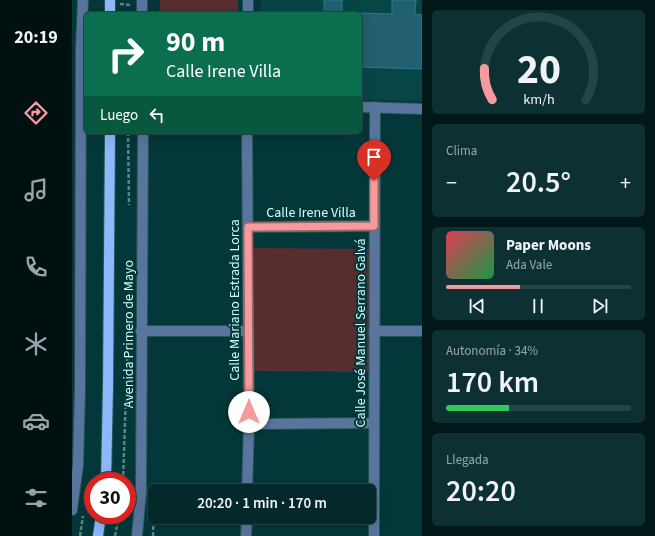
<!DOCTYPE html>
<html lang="es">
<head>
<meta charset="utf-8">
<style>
	body { margin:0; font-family:"Source Sans 3",sans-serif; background:#0d3133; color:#f1f3f6; height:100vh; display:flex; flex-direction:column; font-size:15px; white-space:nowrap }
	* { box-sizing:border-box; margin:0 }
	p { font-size:13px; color:#97a6a9 }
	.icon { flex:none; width:22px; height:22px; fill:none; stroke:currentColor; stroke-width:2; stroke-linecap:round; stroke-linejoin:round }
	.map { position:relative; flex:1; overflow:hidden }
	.drawer { display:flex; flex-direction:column; gap:10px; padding:10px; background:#021718; width:233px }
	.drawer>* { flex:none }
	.hud { position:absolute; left:12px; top:12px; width:278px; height:122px; border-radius:6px; box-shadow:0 4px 16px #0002,0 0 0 1px #244547; background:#0b6e4f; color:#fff; overflow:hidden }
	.speed { position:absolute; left:12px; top:472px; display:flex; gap:8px; font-size:20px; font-weight:700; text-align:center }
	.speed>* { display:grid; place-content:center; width:52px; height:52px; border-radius:50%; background:#03292b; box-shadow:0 4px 16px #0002,0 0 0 1px #244547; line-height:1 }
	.speed .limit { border:6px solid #d22; background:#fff; color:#111 }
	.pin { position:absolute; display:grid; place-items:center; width:34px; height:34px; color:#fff; margin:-41px -17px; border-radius:50% 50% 50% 0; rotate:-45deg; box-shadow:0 0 4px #0007 }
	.pin .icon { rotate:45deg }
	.me { position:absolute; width:44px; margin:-22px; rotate:0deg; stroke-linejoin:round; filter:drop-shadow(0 0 3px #0008) }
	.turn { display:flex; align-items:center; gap:14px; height:84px; padding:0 16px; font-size:18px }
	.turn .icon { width:52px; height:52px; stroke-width:2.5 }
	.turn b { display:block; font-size:28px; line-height:34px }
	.then { display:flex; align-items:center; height:38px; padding:0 16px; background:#0003; gap:8px; font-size:15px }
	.big { font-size:30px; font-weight:600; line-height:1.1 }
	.drawer .card { flex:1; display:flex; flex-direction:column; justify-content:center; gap:6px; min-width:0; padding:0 14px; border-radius:6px; background:#0d3133 }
	.drawer .dial { align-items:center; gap:0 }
	.dial svg { height:104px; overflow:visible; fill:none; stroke:#244547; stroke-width:7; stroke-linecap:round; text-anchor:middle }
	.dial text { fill:#f1f3f6; stroke:none }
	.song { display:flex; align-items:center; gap:12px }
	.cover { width:48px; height:48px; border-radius:6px; background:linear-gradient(135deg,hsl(350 70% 55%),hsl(140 70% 35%)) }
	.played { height:4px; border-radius:2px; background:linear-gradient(90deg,#f59b9d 40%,#244547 40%) }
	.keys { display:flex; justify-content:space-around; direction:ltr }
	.heat { display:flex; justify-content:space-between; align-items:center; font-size:22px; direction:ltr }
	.charge { height:6px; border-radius:3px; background:linear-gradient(90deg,#34c759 34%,#244547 0) }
	.trip { position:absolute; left:76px; top:484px; width:228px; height:40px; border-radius:6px; background:#03292b; box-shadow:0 4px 16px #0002,0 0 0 1px #244547; font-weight:600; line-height:40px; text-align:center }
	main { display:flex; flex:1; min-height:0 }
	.menu { display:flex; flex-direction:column; width:72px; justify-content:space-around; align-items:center; background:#011011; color:#97a6a9 }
	.menu .icon { width:28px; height:28px }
	.menu .active { color:#f59b9d }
	.menu b { font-size:18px; color:#f1f3f6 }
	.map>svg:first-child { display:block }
	.built { fill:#084547 }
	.green { fill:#572d2e }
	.building { fill:#225f70; stroke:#287b90 }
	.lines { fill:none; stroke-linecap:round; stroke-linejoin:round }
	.pedestrian-casing { stroke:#255759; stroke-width:12 }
	.minor-casing { stroke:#255759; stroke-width:12 }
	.primary-casing { stroke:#255759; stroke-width:12 }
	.path { stroke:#588789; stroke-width:2.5; stroke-dasharray:4 2; stroke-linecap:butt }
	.pedestrian { stroke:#5a759d; stroke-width:10 }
	.minor { stroke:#5a759d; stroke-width:10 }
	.primary { stroke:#8db9fa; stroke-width:10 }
	.route-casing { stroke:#9f6566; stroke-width:10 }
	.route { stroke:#f59b9d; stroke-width:7 }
	.labels { text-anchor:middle; stroke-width:4; stroke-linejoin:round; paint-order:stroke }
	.street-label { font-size:14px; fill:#d5fdfe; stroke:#043739 }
</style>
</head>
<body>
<main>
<nav class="menu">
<b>20:19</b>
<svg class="icon active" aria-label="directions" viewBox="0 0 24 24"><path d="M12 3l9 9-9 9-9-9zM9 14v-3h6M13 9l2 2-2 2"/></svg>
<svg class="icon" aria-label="music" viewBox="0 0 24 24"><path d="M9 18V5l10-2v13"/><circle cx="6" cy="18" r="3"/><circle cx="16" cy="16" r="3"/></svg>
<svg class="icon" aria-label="phone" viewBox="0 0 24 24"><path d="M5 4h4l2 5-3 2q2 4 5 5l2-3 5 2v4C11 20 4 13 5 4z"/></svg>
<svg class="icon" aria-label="climate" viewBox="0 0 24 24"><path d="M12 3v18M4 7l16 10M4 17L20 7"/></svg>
<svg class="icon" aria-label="car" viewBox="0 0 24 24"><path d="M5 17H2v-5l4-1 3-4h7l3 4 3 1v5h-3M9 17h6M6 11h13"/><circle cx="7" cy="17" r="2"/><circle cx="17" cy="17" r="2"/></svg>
<svg class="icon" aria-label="filters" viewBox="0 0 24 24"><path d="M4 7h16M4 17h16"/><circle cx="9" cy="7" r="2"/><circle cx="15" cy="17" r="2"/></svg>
</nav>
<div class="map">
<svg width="350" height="536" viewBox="0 0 350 536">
	<rect width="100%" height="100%" fill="#043739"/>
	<polygon class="built" points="189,0 350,0 350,101 288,100 288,14 189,14"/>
	<g class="green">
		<polygon points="88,0 166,0 166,14 87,14"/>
		<polygon points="176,248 302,249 302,372 177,371"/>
	</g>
	<g class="building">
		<rect x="252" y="0" width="18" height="14"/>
		<polygon points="320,0 344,0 343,14 350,15 350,69 288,67 288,13 320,14"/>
	</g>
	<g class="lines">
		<defs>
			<g id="pedestrian">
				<polyline points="69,331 176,331"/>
				<polyline points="302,331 350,331"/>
			</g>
			<g id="minor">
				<polyline points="70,0 70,14"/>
				<polyline points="176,14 176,0"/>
				<polyline points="288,107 350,109"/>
				<polyline points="176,227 302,226"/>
				<polyline points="177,424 302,423"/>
				<polyline points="175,491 177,424 175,132"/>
				<polyline points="0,510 6,465 8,388 9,49 11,0"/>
				<polyline points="65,536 69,493 71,132"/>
				<polyline points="174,536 175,517"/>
				<polyline points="302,536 303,107"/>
			</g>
			<g id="primary">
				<polyline points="38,0 38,14"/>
				<polyline points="34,481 36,387 38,132"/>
				<polyline points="26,536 29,515"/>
			</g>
		</defs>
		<use href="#pedestrian" class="pedestrian-casing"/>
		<use href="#minor" class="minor-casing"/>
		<use href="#primary" class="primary-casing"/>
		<g class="path">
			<polyline points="48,4 59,5"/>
			<polyline points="56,132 57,205"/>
			<polyline points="51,481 56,334"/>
			<polyline points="8,536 11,516"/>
			<polyline points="43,536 47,515"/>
			<polyline points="81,536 82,500"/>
		</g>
		<use href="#pedestrian" class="pedestrian"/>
		<use href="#minor" class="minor"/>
		<use href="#primary" class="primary"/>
	</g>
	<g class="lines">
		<defs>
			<polyline id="route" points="177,412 176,227 302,226 302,181"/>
		</defs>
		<use href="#route" class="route-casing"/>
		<use href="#route" class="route"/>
	</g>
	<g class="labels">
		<g class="street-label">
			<text x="239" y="217">Calle Irene Villa</text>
			<text transform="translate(162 300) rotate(-90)" y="5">Calle Mariano Estrada Lorca</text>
			<text transform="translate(288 333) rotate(-90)" y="5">Calle José Manuel Serrano Galvá</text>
			<text transform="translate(56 334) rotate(-90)" y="5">Avenida Primero de Mayo</text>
		</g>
	</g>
</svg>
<div class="speed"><div class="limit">30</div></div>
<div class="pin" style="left:302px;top:181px;background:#d93025"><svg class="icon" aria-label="arrive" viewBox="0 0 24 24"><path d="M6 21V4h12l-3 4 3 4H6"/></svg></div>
<svg class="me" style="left:177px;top:412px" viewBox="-20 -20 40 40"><circle r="19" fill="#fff"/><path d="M0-13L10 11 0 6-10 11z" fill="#f59b9d"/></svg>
<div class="trip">20:20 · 1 min · 170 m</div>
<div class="hud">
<div class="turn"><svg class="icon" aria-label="right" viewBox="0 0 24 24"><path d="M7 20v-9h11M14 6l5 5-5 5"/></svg><div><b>90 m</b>Calle Irene Villa</div></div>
<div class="then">Luego<svg class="icon" aria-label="left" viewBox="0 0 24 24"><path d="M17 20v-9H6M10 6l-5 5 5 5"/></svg></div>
</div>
</div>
<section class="drawer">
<div class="card dial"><svg viewBox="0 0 100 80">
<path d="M14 69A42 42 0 1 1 86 69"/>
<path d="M14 69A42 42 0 0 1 8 45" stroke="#f59b9d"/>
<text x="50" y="56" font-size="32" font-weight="700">20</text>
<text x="50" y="72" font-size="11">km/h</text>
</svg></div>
<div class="card"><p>Clima</p>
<div class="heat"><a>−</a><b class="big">20.5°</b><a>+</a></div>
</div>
<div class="card">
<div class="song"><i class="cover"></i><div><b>Paper Moons</b><p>Ada Vale</p></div></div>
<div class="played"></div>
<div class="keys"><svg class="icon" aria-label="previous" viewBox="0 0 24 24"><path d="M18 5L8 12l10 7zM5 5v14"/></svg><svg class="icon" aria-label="pause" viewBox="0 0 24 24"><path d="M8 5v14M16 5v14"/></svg><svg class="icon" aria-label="next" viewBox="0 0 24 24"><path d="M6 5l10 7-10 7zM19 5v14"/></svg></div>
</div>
<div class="card"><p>Autonomía · 34%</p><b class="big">170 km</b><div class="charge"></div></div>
<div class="card"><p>Llegada</p><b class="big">20:20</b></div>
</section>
</main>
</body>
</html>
